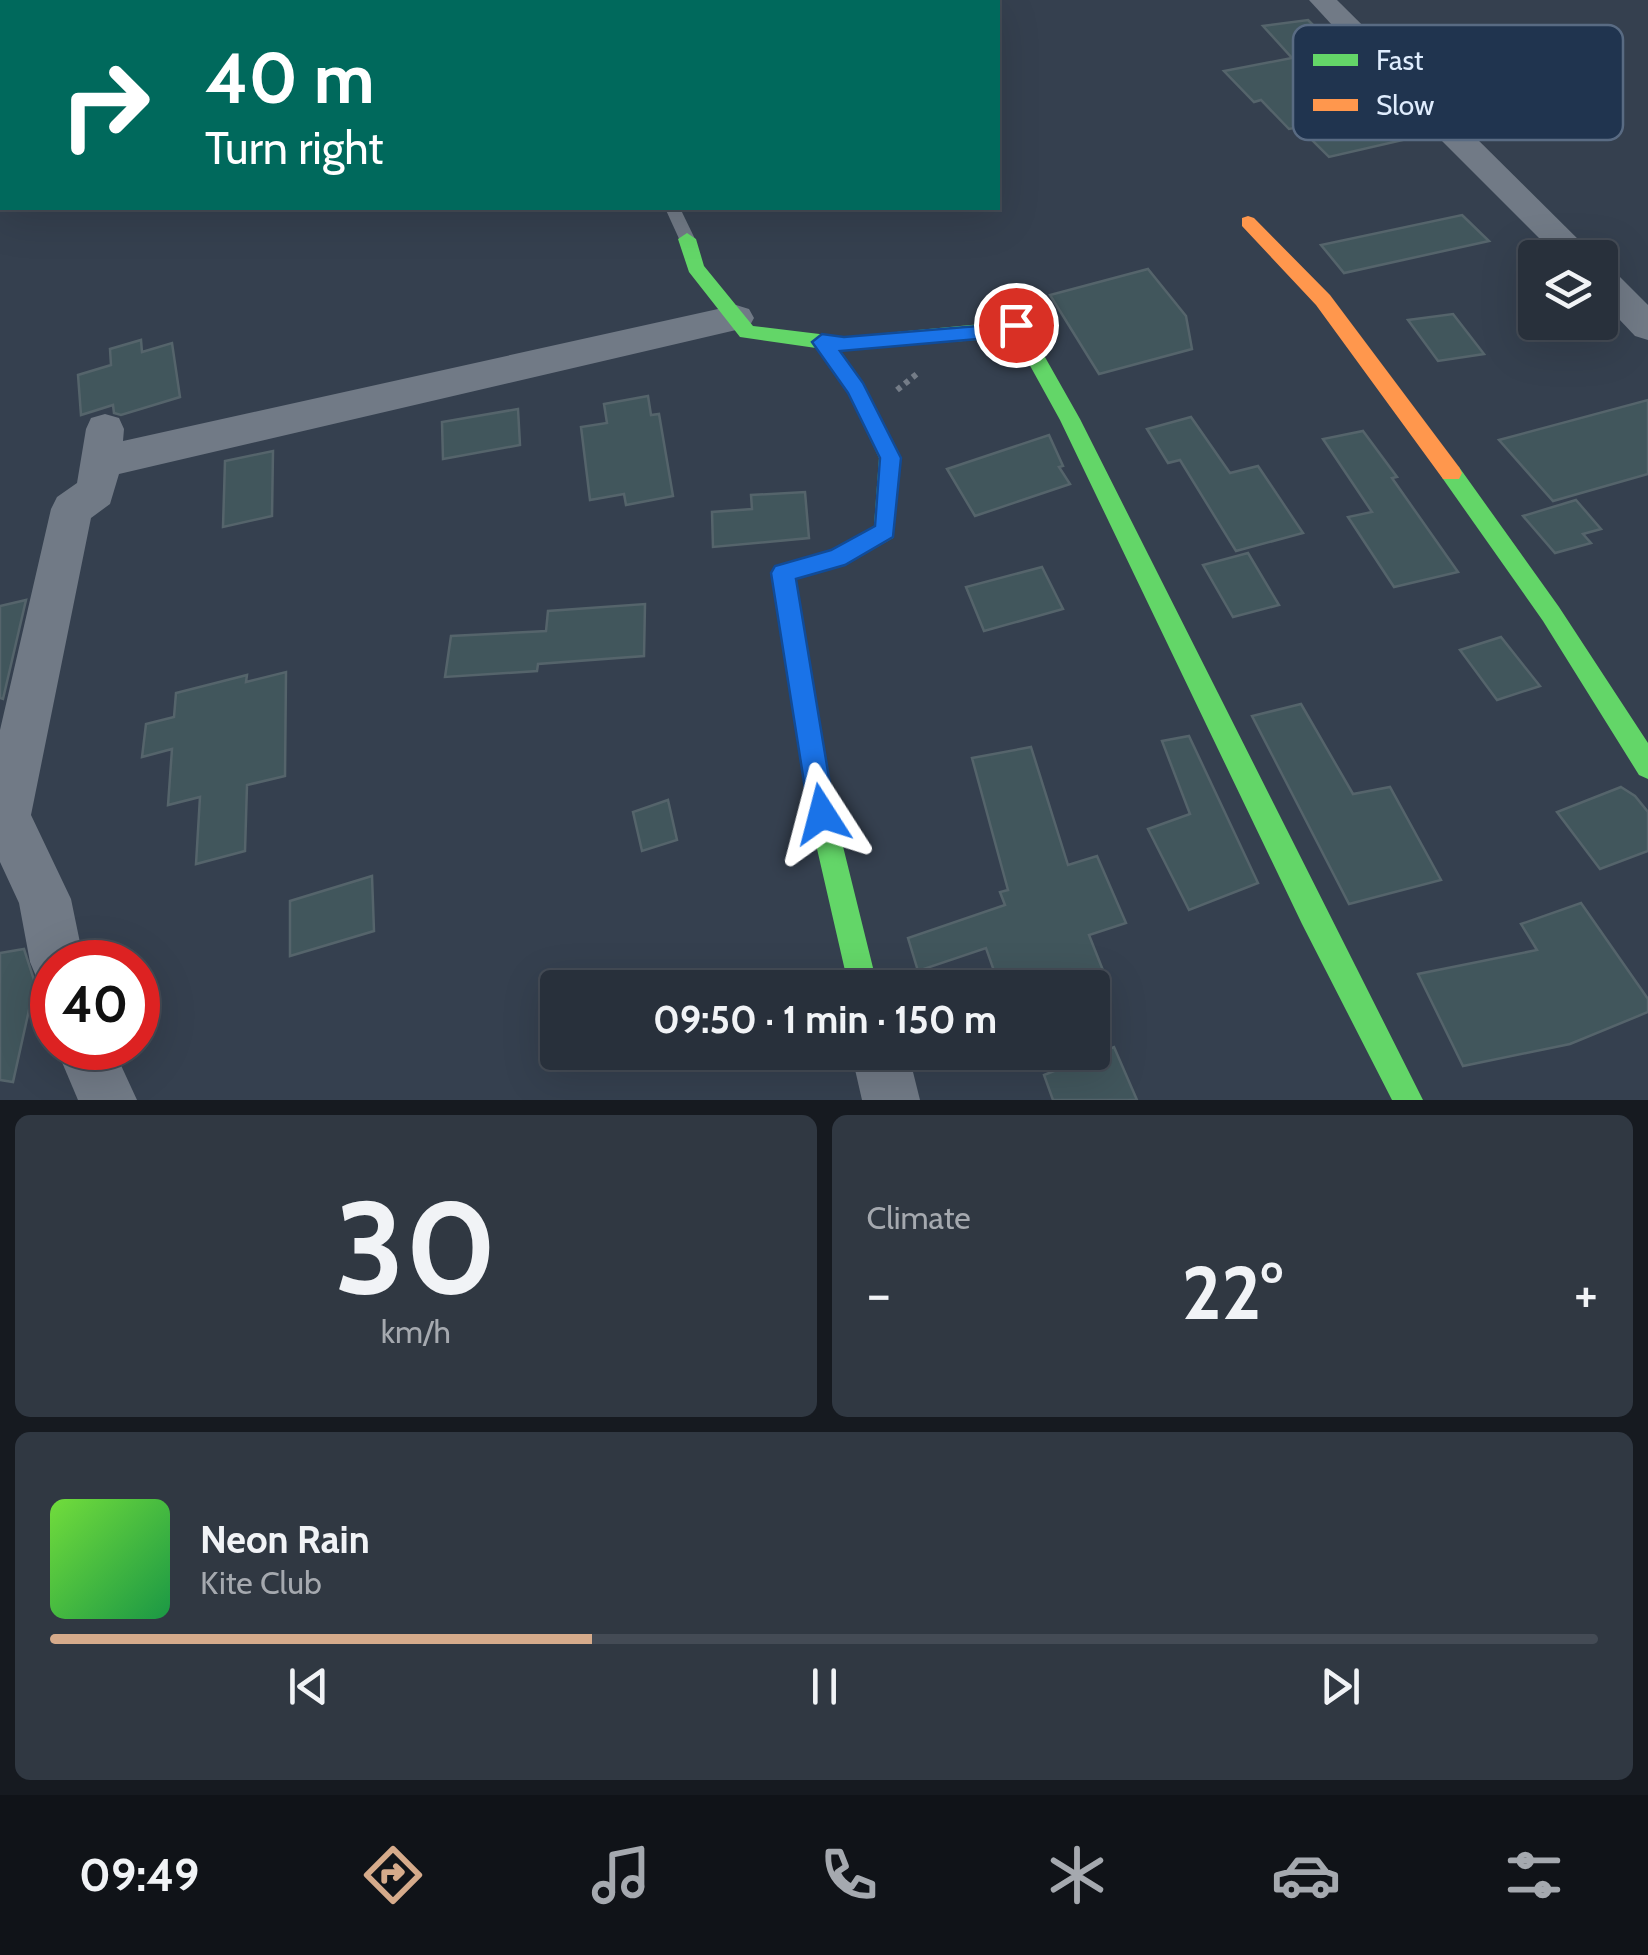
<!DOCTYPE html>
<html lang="en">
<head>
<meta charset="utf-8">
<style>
	body { margin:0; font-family:Cabin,sans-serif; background:#303842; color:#f1f3f6; height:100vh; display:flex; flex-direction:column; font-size:38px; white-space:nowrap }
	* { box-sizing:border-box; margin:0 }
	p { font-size:32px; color:#a5a9af }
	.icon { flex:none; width:55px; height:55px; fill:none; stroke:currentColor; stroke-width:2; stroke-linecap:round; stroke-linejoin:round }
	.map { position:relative; height:1100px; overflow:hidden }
	.details { display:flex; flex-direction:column; gap:15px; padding:15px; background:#161a20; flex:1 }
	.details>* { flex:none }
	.banner { position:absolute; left:0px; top:0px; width:1000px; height:210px; box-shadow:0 10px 40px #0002,0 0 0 2px #444b55; background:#00695c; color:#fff; overflow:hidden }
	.tools { position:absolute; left:1518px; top:240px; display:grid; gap:20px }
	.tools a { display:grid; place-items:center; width:100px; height:100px; border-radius:10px; background:#28303b; box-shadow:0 10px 40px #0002,0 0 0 2px #444b55; font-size:50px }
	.speed { position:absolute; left:30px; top:940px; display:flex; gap:20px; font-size:50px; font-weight:700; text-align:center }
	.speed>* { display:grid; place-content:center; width:130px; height:130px; border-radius:50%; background:#28303b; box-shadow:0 10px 40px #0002,0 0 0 2px #444b55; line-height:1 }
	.speed .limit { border:15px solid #d22; background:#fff; color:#111 }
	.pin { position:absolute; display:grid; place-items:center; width:85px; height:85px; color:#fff; margin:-42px; border:5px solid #fff; border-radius:50%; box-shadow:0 2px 10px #0007 }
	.me { position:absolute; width:110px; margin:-55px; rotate:351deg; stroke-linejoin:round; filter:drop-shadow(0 0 8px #0008) }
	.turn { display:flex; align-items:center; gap:35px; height:210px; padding:0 40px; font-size:45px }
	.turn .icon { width:130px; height:130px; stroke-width:2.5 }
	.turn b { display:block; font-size:70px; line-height:85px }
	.big { font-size:75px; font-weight:800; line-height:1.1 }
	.details .widget { flex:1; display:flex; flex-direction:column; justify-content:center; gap:15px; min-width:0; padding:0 35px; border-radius:15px; background:#303842 }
	.details .dial { align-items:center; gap:0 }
	.dial b { font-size:130px; line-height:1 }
	.song { display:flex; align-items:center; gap:30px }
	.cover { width:120px; height:120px; border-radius:15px; background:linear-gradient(135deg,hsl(100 70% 55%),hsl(140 70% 35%)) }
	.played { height:10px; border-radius:5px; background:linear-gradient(90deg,#d6ab8b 35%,#444b55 35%) }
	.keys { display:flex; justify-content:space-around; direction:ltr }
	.heat { display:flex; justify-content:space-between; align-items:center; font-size:55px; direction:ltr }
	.details .tiles { flex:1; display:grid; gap:15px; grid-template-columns:1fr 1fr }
	.widget:last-child { grid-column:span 2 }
	.trip { position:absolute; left:540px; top:970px; width:570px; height:100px; border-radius:10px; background:#28303b; box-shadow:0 10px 40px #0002,0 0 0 2px #444b55; font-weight:800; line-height:100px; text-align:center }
	.tab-bar { display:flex; height:160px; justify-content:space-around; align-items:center; background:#101318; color:#a5a9af }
	.tab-bar .icon { width:70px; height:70px }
	.tab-bar .selected { color:#d6ab8b }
	.tab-bar b { font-size:45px; color:#f1f3f6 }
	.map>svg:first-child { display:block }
	.building { fill:#41565c; stroke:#55646b; stroke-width:2.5 }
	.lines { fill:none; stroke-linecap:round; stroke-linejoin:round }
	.path { stroke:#747c87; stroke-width:6; stroke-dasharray:5 5; stroke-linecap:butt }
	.lane { fill:#717a86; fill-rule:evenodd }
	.street { fill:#717a86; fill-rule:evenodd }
	.fast { fill:#63d668; fill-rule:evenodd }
	.slow { fill:#ff974d; fill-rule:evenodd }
	.route { fill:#1a73e8; stroke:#114b97; stroke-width:2.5 }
	.key { fill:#20344f; stroke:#596b83; stroke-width:2.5 }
	.key-label { font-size:28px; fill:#dfecfd }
</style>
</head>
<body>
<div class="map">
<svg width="1648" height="1100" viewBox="0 0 1648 1100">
	<rect width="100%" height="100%" fill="#35404f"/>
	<g class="building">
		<polygon points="1308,20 1339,51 1420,136 1329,157 1299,127 1289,129 1261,100 1254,102 1224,71 1292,58 1263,26"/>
		<polygon points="1462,215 1489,241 1344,273 1321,245"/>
		<polygon points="1148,269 1186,316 1192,349 1099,374 1050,295"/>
		<polygon points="1453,314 1484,354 1438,361 1408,320"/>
		<polygon points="141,340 142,352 172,343 180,397 121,415 114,413 113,405 81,415 78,375 111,365 110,349"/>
		<polygon points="648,396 651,415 659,414 673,496 626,505 624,494 590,500 581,427 607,423 604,404"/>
		<polygon points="1648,400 1648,474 1553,501 1499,440"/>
		<polygon points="518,409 520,445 443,459 442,422"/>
		<polygon points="1191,417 1230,473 1258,466 1303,533 1236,551 1180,460 1168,463 1147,429"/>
		<polygon points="1363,431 1397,477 1392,478 1458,572 1394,587 1348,517 1372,512 1323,439"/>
		<polygon points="1049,435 1063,466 1059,467 1070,484 975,516 947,469"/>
		<polygon points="273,451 272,516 223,527 225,461"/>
		<polygon points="805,492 809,538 713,547 712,512 752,509 751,495"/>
		<polygon points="1576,500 1601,529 1583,534 1591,543 1555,553 1523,516"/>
		<polygon points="1248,553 1279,605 1233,617 1203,565"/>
		<polygon points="1042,567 1063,609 984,631 966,587"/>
		<polygon points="26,600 3,699 0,698 0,606"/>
		<polygon points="645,604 644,656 538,664 537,671 445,677 451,636 546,631 548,611"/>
		<polygon points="1501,637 1540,686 1497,700 1460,650"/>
		<polygon points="286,672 285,776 247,785 245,851 196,864 200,797 168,805 172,749 142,757 146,724 174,717 176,693 247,675 246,682"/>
		<polygon points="1301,704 1353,794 1390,787 1441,880 1349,904 1252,716"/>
		<polygon points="1189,736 1258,883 1189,910 1148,829 1190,814 1162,741"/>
		<polygon points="1031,747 1068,865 1097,856 1126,923 1089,935 1110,988 1000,988 986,948 918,971 908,938 1005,905 1000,892 1008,890 972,758"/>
		<polygon points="1621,787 1635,796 1648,812 1648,851 1600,869 1557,812"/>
		<polygon points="668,800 677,840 642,851 633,812"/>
		<polygon points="372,876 374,931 290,956 290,901"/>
		<polygon points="1581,903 1648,999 1648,1012 1570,1044 1463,1066 1418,974 1537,950 1521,924"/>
		<polygon points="24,949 35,983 13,1082 0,1080 0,953"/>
		<polygon points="1114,1047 1137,1100 1053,1100 1044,1075"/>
	</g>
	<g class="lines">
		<polyline class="path" points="897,390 918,373"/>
		<g class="lane">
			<polygon points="575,0 587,0 588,2 576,2"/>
			<polygon points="665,208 680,208 695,239 693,243 681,243"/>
		</g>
		<g class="street">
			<polygon points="1309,0 1337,0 1597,258 1559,258 1402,101"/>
			<polygon points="1600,265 1612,269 1648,305 1648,340 1635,336 1600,299"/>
			<polygon points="736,305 749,309 754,318 749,327 119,474 110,504 91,518 31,815 71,899 84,962 52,962 52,987 38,981 30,962 19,903 0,862 0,730 51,509 57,497 77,483 86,429 91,418 105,414 119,418 124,429 123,441"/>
			<polygon points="56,1048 113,1048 137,1100 78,1100"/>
			<polygon points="851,1052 908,1052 920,1100 862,1100"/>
		</g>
		<g class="fast">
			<polygon points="687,233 696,239 704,266 753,326 844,337 1024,320 1080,419 1423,1100 1392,1100 1302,924 1060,420 1012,333 977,340 839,350 863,384 901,458 893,538 845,565 795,579 835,814 878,988 849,988 809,814 772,573 775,566 831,550 874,526 879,458 848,393 816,348 740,337 689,272 678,239"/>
			<polygon points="1451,464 1459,467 1559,607 1648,743 1648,779 1639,775 1543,621 1443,479 1440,473 1443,467"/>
		</g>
		<polygon class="slow" points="1248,216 1254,218 1330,295 1459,467 1462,473 1459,479 1443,479 1316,305 1242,226 1242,218"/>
	</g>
	<polygon class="route" points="1016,318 1023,320 1023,330 978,339 840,351 863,383 901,458 893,537 845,565 796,579 835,814 831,824 822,828 813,824 809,814 771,573 775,566 831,550 875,526 880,458 848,393 812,342 822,334 844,337 978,326"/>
	<rect x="1293" y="25" width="330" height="115" rx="15" class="key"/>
	<rect x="1313" y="54" width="45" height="12" fill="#63d668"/>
	<rect x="1313" y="99" width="45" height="12" fill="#ff974d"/>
	<g class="key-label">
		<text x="1376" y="70">Fast</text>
		<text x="1376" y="115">Slow</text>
	</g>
</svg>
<div class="tools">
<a><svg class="icon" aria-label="layers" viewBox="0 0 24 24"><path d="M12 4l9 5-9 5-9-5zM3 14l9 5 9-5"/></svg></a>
</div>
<div class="speed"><div class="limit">40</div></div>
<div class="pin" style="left:1016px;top:325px;background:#d93025"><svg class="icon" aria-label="arrive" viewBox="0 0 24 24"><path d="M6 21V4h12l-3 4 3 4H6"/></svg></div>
<svg class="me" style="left:822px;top:814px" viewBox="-20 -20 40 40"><path d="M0-17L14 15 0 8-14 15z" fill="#1a73e8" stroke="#fff" stroke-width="4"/></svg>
<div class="trip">09:50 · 1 min · 150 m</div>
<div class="banner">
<div class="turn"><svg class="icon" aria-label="right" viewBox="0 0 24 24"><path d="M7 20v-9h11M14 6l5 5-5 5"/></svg><div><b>40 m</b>Turn right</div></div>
</div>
</div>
<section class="details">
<div class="tiles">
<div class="widget dial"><b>30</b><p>km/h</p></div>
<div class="widget"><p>Climate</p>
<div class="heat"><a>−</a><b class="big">22°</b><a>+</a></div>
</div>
<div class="widget">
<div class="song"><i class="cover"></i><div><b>Neon Rain</b><p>Kite Club</p></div></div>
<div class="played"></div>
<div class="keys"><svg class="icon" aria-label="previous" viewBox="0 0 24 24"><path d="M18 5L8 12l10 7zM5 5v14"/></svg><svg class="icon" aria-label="pause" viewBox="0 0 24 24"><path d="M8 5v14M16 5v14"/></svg><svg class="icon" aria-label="next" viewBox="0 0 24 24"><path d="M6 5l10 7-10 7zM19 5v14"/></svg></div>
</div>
</div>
</section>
<nav class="tab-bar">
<b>09:49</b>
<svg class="icon selected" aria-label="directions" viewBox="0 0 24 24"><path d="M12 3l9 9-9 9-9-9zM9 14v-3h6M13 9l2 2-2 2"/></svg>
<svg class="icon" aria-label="music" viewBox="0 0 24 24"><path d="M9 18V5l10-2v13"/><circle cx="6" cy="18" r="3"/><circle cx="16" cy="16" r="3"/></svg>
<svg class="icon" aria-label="phone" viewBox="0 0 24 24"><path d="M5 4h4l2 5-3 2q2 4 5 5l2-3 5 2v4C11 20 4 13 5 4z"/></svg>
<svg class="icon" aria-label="climate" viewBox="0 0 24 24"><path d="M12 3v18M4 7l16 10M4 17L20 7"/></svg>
<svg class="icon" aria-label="car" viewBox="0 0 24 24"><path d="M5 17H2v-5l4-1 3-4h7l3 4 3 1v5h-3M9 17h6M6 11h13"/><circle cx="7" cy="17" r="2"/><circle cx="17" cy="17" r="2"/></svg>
<svg class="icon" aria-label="filters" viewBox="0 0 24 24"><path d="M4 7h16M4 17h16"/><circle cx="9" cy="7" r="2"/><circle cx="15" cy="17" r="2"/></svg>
</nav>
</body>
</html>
